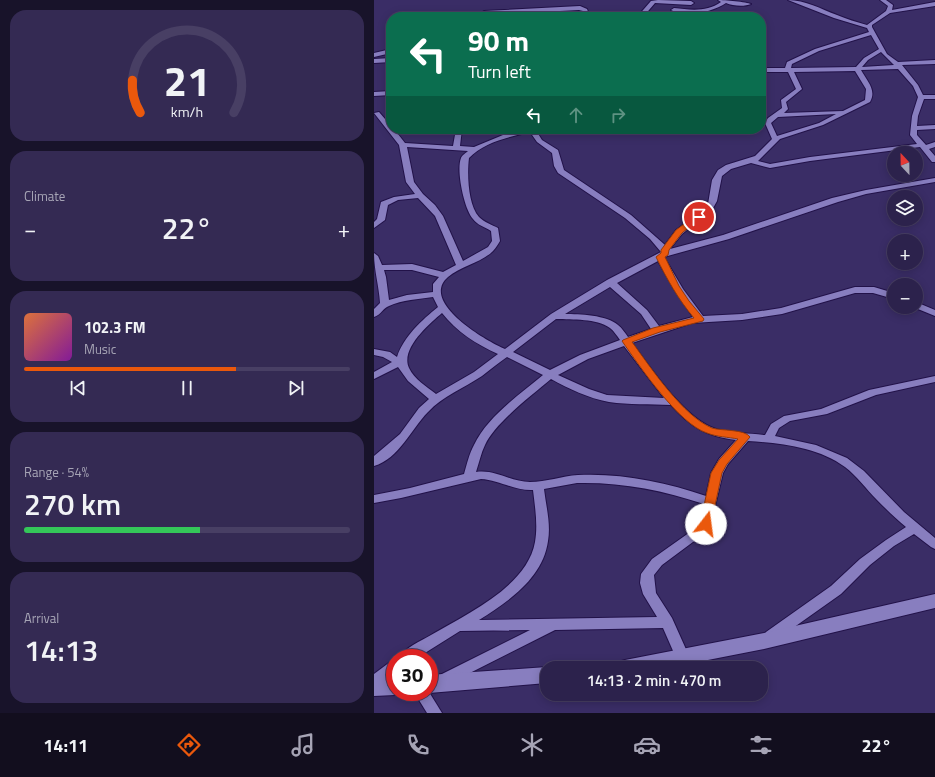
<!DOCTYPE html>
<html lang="en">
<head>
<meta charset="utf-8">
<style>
	body { margin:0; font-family:"Titillium Web",sans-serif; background:#342a53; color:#f1f3f6; height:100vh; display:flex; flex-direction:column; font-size:15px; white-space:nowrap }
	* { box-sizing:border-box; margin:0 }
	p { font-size:13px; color:#a6a4b5 }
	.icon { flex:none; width:22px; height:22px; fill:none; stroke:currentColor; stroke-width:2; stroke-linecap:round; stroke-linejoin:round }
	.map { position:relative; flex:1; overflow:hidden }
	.drawer { display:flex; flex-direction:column; gap:10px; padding:10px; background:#18132a; width:374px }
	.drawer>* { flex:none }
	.hud { position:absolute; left:12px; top:12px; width:380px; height:122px; border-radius:16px; box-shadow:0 2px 10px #0003,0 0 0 1px #483f64; background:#0b6e4f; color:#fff; overflow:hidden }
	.needle { width:26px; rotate:338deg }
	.fabs { position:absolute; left:513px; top:146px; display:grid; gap:8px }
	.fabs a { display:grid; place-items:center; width:36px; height:36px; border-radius:50%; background:#2c224c; box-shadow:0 2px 10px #0003,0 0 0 1px #483f64; font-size:20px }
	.speed { position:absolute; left:12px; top:649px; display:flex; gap:8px; font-size:20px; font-weight:700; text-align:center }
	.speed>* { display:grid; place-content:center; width:52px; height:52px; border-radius:50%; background:#2c224c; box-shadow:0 2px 10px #0003,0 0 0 1px #483f64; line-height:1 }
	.speed .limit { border:6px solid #d22; background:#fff; color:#111 }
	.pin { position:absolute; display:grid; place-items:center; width:34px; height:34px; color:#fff; margin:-17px; border:2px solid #fff; border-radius:50%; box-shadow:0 1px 4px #0007 }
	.me { position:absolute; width:44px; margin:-22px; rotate:15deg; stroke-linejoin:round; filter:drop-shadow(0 0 3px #0008) }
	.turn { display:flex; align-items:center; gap:14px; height:84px; padding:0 16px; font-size:18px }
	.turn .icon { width:52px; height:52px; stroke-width:2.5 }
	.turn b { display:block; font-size:28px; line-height:34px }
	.lanes { display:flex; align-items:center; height:38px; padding:0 16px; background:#0003; justify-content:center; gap:20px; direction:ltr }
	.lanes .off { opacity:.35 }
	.big { font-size:30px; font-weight:600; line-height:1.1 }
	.drawer .widget { flex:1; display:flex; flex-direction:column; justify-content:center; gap:6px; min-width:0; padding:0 14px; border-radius:16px; background:#342a53 }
	.drawer .dial { align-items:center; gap:0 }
	.dial svg { height:104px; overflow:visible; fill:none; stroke:#483f64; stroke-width:7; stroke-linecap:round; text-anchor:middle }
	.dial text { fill:#f1f3f6; stroke:none }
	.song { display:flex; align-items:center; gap:12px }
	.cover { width:48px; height:48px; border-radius:6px; background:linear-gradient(135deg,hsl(20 70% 55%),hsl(290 70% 35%)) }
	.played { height:4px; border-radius:2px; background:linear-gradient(90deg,#ea580c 65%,#483f64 65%) }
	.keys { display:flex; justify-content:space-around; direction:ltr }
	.heat { display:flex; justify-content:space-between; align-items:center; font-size:22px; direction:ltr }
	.charge { height:6px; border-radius:3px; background:linear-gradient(90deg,#34c759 54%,#483f64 0) }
	.trip { position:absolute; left:166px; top:661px; width:228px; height:40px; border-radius:16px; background:#2c224c; box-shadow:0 2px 10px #0003,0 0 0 1px #483f64; font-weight:600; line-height:40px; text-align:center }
	.tabs { display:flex; height:64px; justify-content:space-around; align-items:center; background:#120e1e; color:#a6a4b5 }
	.tabs .icon { width:28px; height:28px }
	.tabs .active { color:#ea580c }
	.tabs b { font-size:18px; color:#f1f3f6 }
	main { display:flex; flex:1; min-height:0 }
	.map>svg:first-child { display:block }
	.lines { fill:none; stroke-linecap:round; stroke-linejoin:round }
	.street-casing { stroke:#221249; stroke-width:2 }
	.secondary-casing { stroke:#221249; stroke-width:2 }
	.street { fill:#887ebf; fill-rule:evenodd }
	.secondary { fill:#887ebf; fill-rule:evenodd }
	.route { fill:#ea580c; stroke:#983908 }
</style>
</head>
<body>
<main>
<section class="drawer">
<div class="widget dial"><svg viewBox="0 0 100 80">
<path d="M14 69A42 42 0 1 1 86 69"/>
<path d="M14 69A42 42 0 0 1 8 44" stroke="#ea580c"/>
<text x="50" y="56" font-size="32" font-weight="700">21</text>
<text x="50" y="72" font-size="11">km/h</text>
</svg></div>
<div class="widget"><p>Climate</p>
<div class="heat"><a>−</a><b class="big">22°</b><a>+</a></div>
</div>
<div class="widget">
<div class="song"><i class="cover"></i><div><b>102.3 FM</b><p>Music</p></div></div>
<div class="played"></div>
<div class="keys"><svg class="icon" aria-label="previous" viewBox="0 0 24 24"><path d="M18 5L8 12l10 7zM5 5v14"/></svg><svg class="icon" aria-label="pause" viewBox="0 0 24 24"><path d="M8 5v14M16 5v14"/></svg><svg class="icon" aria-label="next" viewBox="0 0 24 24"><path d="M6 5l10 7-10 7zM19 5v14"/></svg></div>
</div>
<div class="widget"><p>Range · 54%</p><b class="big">270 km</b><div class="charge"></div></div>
<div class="widget"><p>Arrival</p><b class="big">14:13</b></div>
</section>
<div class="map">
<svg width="561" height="713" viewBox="0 0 561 713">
	<rect width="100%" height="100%" fill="#3a2d66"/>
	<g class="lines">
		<defs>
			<g id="street">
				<polygon points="284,0 317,1 320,3 317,5 281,3 269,17 263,17 277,1"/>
				<path d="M344,0C350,0 373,2 377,4C370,7 359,6 352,3C339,12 311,18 297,10L300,8C317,10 333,12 347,2Z"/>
				<path d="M414,0C431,0 447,9 463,15C472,19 483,22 493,25L512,11L514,6L506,0H512L519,5L518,10L561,2V6L516,13L498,25V27L513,54L524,62L561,60V64L528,65L544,85L549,95H561V99H550L544,116L543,126L561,125V129L543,130V135L552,145L561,142V147L555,149L561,156V162H558L546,147L436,161L396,168L377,163L357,169L348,176L343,201L338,210L308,234L296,249L349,235L458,198L492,190L561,178V182L492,194L464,202L355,239L290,257L309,289L329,316L368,314L407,308L481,287H500L520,293V299L499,293H481L408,314L368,320L318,323L258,343C277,368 311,420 342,429C358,434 375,433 391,435L397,424L410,416L447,409L495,390L561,376V382L502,395L453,414L416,421L405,428L401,436L442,445L473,458L490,471L530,512L561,538V549L557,547L540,534L520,546L496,565L467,594L402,640L397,642L392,640L390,636L392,632L457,586L486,559L512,540L532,527C522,519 512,509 503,500C492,489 483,476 471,467C444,447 406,443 374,441L354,464L349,473L336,527L327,536L288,565L280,575L282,593L298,618L315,656L313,660L308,662L303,660L289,628L181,630L76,683L71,685L66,683L64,679L66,675L156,630L86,631L43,658H25C30,648 47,641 57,635C92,614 153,587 161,542C164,525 161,507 159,490C141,491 125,480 107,479L27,498L0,503V495L36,488L90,474C93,464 95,454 100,445C113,417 146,394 169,375L133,357C124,363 116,370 108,376C90,388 69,396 54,412C37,429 25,459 0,466V456L26,434L45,408L55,399L34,381L24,367L0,379V372L18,362L9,357L0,355V349L16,352L23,357C30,336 48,320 64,307L59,297C45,299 28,300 15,306C9,308 7,315 0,317V309L6,303C5,286 0,270 0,253L4,256L8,265L38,264L69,272L82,265L61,216L44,198L24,200L14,205L11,220L0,228V222L3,219L7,202L20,197L41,194L32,182L25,145L0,113L5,112L17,126V129H20L31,143L79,146L82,129H88L86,146L100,147L129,135L150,129H161L168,140L184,150L190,170L257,215L291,245L302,230L327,212L334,204L338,180L344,170L352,165L381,156L398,139L391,123L394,118L408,108L407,100L422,89L414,72H387V68H411L413,62L441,49L495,32L493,28L460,18ZM497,35L505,49L490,58L482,67L417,68L418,64L445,51ZM507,52L520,65L488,67L494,60ZM524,69L539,86L544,97L538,116L536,135L543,144L436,157L396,164L384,161L406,139L449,125L496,102C503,90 493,81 487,70ZM481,71L492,89L491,100L469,111L410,113L414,109L412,102L428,89L420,72ZM462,114L445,123L403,136L397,123L404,117ZM156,132L163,142L178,153L180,166L184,173L251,218L276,239L287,252L233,280L177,314L131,349C112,341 45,302 74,277C87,266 107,263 119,251C122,248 124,244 126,241L124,228C118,225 110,222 105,217C94,205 93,174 95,158C110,142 135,137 156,132ZM33,147L94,151C92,153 88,155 87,158C82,170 90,209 99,219C103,225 111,227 117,231L118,241L114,247L89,261L69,216L61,205L49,194L40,182ZM284,261L300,289L319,317L285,326L273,310L243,283ZM10,270H38L65,277L59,284V292L33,295L15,300L12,277ZM236,287L267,314L277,329L254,337C251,333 248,328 244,325C233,315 205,314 191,314ZM68,313C83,332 102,344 124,354L100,372L62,394C53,387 40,379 35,368C26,349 55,324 68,313ZM182,319C199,320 222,318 236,328C240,331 243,336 246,340L206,355L176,370L139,352ZM250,346L290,398L233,395L215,389L184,375L214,359ZM177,379C195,389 214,398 235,402C255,405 276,404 297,405C317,427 332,436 362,440L345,459L337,473L332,496C291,482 248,473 204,475C188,476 172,482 156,482C137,482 121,469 102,472C105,463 107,453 111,445C121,423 158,395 177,379ZM203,483C247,482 288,490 330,504L326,522L319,530L278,559L267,574L266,583L269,594L283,617L105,620C134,602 169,578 174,541C177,524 172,506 170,489Z"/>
				<polygon points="206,6 213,9 216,17 210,17 209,11 205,10 110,15 107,13 110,11"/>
				<polygon points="17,49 17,53 0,57 0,53"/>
				<polygon points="17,58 17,62 0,63 0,59"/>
				<polygon points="17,91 17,95 0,96 0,92"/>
				<polygon points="542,302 561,310 561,316 539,307 542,307"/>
				<polygon points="21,660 21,674 5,686 0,688 0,674 16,662"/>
				<polygon points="40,692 55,692 68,713 53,713"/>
			</g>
			<g id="secondary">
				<polygon points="561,594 561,608 390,649 293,668 241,668 244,662 251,660 390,633"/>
				<polygon points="173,667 177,668 173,668 173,683 55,693 53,692 55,692 55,675"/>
				<polygon points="21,677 21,692 28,692 21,695 0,696 0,678"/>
			</g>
		</defs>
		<use href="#street" class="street-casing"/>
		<use href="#secondary" class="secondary-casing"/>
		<use href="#street" class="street"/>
		<use href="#secondary" class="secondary"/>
	</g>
	<path class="route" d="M322,215H327L328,217L308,233L295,250L294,255L291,257L305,286L315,301L330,319L329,321L286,332L258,342C277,368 309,416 338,428C347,431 371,429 376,437L353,464L348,473L337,524L336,526H328L326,524L337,473L345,460L364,439C354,437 343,437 333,433C305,424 266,367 248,341L249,340L279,328L320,318C304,299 293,279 282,257L287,253V250L302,230Z"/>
</svg>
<div class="fabs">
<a><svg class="needle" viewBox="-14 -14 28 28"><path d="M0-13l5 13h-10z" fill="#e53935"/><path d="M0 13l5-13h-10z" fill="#a6a4b5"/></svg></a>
<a><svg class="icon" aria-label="layers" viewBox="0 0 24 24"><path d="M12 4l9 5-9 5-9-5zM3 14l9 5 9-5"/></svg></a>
<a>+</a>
<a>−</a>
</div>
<div class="speed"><div class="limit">30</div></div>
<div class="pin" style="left:325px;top:217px;background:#d93025"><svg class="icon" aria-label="arrive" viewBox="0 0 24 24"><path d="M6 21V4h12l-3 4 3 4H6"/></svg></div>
<svg class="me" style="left:332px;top:524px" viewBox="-20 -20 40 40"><circle r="19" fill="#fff"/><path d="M0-13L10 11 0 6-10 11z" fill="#ea580c"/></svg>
<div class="trip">14:13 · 2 min · 470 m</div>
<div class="hud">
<div class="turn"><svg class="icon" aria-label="left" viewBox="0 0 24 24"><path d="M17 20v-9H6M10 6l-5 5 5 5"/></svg><div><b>90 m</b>Turn left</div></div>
<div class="lanes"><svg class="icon" aria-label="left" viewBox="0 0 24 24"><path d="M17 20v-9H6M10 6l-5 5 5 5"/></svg><svg class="icon off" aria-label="ahead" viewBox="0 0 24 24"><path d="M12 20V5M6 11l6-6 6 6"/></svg><svg class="icon off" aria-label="right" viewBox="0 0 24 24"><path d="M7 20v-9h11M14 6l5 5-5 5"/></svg></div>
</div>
</div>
</main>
<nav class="tabs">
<b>14:11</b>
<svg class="icon active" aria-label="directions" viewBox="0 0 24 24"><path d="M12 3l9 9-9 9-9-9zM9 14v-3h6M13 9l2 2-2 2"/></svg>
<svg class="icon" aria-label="music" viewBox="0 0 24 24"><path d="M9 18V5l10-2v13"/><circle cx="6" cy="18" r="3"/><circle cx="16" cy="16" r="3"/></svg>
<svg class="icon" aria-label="phone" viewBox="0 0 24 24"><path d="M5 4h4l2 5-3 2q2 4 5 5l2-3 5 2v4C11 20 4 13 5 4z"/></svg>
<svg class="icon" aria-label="climate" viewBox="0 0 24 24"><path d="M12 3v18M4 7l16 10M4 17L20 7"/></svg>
<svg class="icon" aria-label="car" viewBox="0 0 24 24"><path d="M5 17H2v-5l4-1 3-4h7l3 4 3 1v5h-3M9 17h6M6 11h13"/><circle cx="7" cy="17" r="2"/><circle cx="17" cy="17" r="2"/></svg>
<svg class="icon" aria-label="filters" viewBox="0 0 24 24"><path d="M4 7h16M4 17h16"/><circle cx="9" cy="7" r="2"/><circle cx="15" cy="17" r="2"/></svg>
<b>22°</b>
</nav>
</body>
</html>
